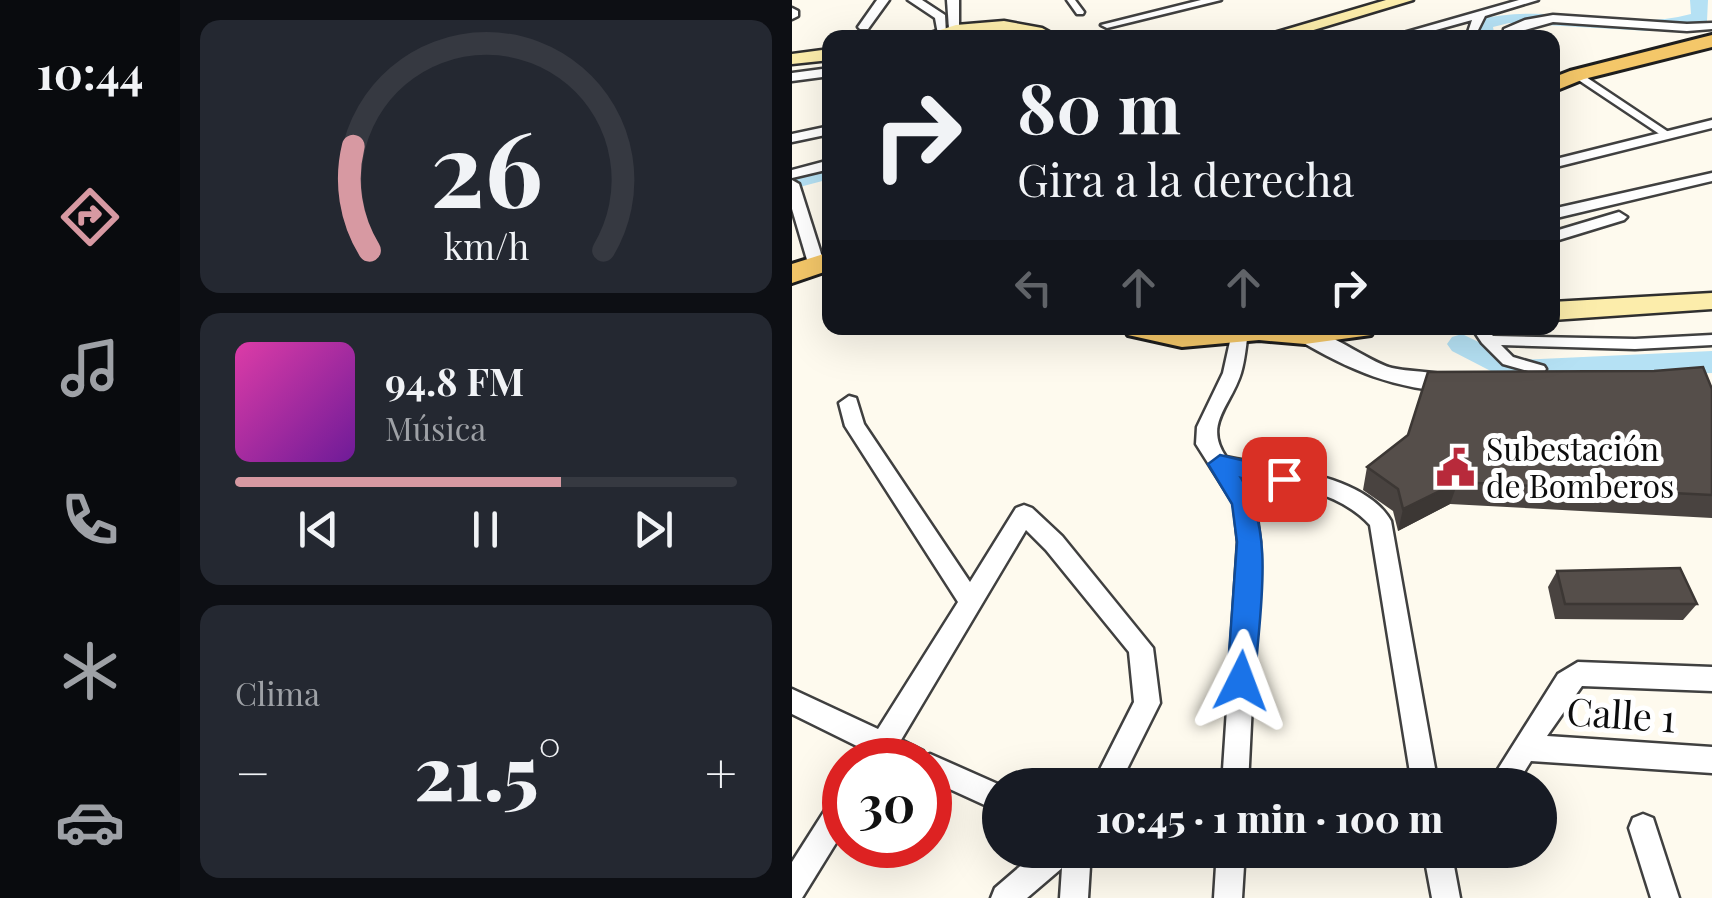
<!DOCTYPE html>
<html lang="es">
<head>
<meta charset="utf-8">
<style>
	body { margin:0; font-family:"Playfair Display",serif; background:#242831; color:#f1f3f6; height:100vh; display:flex; flex-direction:column; font-size:38px; white-space:nowrap }
	* { box-sizing:border-box; margin:0 }
	p { font-size:32px; color:#9ea1a6 }
	.icon { flex:none; width:55px; height:55px; fill:none; stroke:currentColor; stroke-width:2; stroke-linecap:round; stroke-linejoin:round }
	.map { position:relative; flex:1; overflow:hidden }
	.details { display:flex; flex-direction:column; gap:20px; padding:20px; background:#0d0f14; width:612px }
	.details>* { flex:none }
	.banner { position:absolute; left:30px; top:30px; width:738px; height:305px; border-radius:20px; box-shadow:0 10px 40px #0002; background:#171b24; color:#f1f3f6; overflow:hidden }
	.speed { position:absolute; left:30px; top:738px; display:flex; gap:20px; font-size:50px; font-weight:700; text-align:center }
	.speed>* { display:grid; place-content:center; width:130px; height:130px; border-radius:50%; background:#171b24; box-shadow:0 10px 40px #0002; line-height:1 }
	.speed .limit { border:15px solid #d22; background:#fff; color:#111 }
	.pin { position:absolute; display:grid; place-items:center; width:85px; height:85px; color:#fff; margin:-42px; border-radius:20px; box-shadow:0 5px 15px #0006 }
	.me { position:absolute; width:110px; margin:-55px; rotate:3deg; stroke-linejoin:round; filter:drop-shadow(0 0 8px #0008) }
	.turn { display:flex; align-items:center; gap:35px; height:210px; padding:0 30px; font-size:45px }
	.turn .icon { width:130px; height:130px; stroke-width:2.5 }
	.turn b { display:block; font-size:70px; line-height:85px }
	.lanes { display:flex; align-items:center; height:95px; padding:0 30px; background:#0003; justify-content:center; gap:50px; direction:ltr }
	.lanes .off { opacity:.35 }
	.big { font-size:75px; font-weight:800; line-height:1.1 }
	.details .tile { flex:1; display:flex; flex-direction:column; justify-content:center; gap:15px; min-width:0; padding:0 35px; border-radius:20px; background:#242831 }
	.details .dial { align-items:center; gap:0 }
	.dial svg { height:260px; overflow:visible; fill:none; stroke:#363941; stroke-width:7; stroke-linecap:round; text-anchor:middle }
	.dial text { fill:#f1f3f6; stroke:none }
	.song { display:flex; align-items:center; gap:30px }
	.cover { width:120px; height:120px; border-radius:15px; background:linear-gradient(135deg,hsl(320 70% 55%),hsl(280 70% 35%)) }
	.played { height:10px; border-radius:5px; background:linear-gradient(90deg,#d799a2 65%,#363941 65%) }
	.keys { display:flex; justify-content:space-around; direction:ltr }
	.heat { display:flex; justify-content:space-between; align-items:center; font-size:55px; direction:ltr }
	.trip { position:absolute; left:190px; top:768px; width:575px; height:100px; border-radius:50px; background:#171b24; box-shadow:0 10px 40px #0002; font-weight:800; line-height:100px; text-align:center }
	main { display:flex; flex:1; min-height:0 }
	.menu { display:flex; flex-direction:column; width:180px; justify-content:space-around; align-items:center; background:#090b0e; color:#9ea1a6 }
	.menu .icon { width:70px; height:70px }
	.menu .selected { color:#d799a2 }
	.menu b { font-size:45px; color:#f1f3f6 }
	.map>svg:first-child { display:block }
	.lines { fill:none; stroke-linecap:round; stroke-linejoin:round }
	.river { fill:#b5e1f4; fill-rule:evenodd }
	.pedestrian-casing { stroke:#404040; stroke-width:5 }
	.minor-casing { stroke:#404040; stroke-width:5 }
	.tertiary-casing { stroke:#404040; stroke-width:5 }
	.secondary-casing { stroke:#2f2f2f; stroke-width:5 }
	.primary-casing { stroke:#1e1e1e; stroke-width:6 }
	.pedestrian { fill:#fff; fill-rule:evenodd }
	.minor { fill:#fff; fill-rule:evenodd }
	.tertiary { fill:#fff; fill-rule:evenodd }
	.secondary { fill:#fcedab; fill-rule:evenodd }
	.primary { fill:#f4c769; fill-rule:evenodd }
	.wall { fill:#494340 }
	.shaded-wall { fill:#3c3734 }
	.building { fill:#554e4a; stroke:#3c3734; stroke-width:2.5 }
	.route { fill:#1a73e8; stroke:#114b97; stroke-width:2.5 }
	.labels { text-anchor:middle; stroke-width:10; stroke-linejoin:round; paint-order:stroke }
	.poi-label { font-size:32px; fill:#0d0d0d; stroke:#fff; text-anchor:start }
	.near-street-label { font-size:38px; fill:#0d0d0d; stroke:#fff }
</style>
</head>
<body>
<main>
<nav class="menu">
<b>10:44</b>
<svg class="icon selected" aria-label="directions" viewBox="0 0 24 24"><path d="M12 3l9 9-9 9-9-9zM9 14v-3h6M13 9l2 2-2 2"/></svg>
<svg class="icon" aria-label="music" viewBox="0 0 24 24"><path d="M9 18V5l10-2v13"/><circle cx="6" cy="18" r="3"/><circle cx="16" cy="16" r="3"/></svg>
<svg class="icon" aria-label="phone" viewBox="0 0 24 24"><path d="M5 4h4l2 5-3 2q2 4 5 5l2-3 5 2v4C11 20 4 13 5 4z"/></svg>
<svg class="icon" aria-label="climate" viewBox="0 0 24 24"><path d="M12 3v18M4 7l16 10M4 17L20 7"/></svg>
<svg class="icon" aria-label="car" viewBox="0 0 24 24"><path d="M5 17H2v-5l4-1 3-4h7l3 4 3 1v5h-3M9 17h6M6 11h13"/><circle cx="7" cy="17" r="2"/><circle cx="17" cy="17" r="2"/></svg>
</nav>
<section class="details">
<div class="tile dial"><svg viewBox="0 0 100 80">
<path d="M14 69A42 42 0 1 1 86 69"/>
<path d="M14 69A42 42 0 0 1 9 37" stroke="#d799a2"/>
<text x="50" y="56" font-size="32" font-weight="700">26</text>
<text x="50" y="72" font-size="11">km/h</text>
</svg></div>
<div class="tile">
<div class="song"><i class="cover"></i><div><b>94.8 FM</b><p>Música</p></div></div>
<div class="played"></div>
<div class="keys"><svg class="icon" aria-label="previous" viewBox="0 0 24 24"><path d="M18 5L8 12l10 7zM5 5v14"/></svg><svg class="icon" aria-label="pause" viewBox="0 0 24 24"><path d="M8 5v14M16 5v14"/></svg><svg class="icon" aria-label="next" viewBox="0 0 24 24"><path d="M6 5l10 7-10 7zM19 5v14"/></svg></div>
</div>
<div class="tile"><p>Clima</p>
<div class="heat"><a>−</a><b class="big">21.5°</b><a>+</a></div>
</div>
</section>
<div class="map">
<svg width="920" height="898" viewBox="0 0 920 898">
	<rect width="100%" height="100%" fill="#fefaee"/>
	<g class="lines">
		<g class="river">
			<path d="M898,0H916L915,21L857,31L717,23L701,27L703,38H683L684,20C761,1 829,33 899,14Z"/>
			<polygon points="38,164 38,179 0,189 0,175"/>
			<polygon points="670,334 724,360 920,351 920,373 720,382 660,351 655,344 660,337"/>
		</g>
		<defs>
			<g id="pedestrian">
				<polygon points="275,0 283,0 292,12 291,14 285,14"/>
				<polygon points="782,73 788,73 881,135 872,137 782,77"/>
				<polygon points="680,328 693,328 701,336 843,339 920,335 920,345 843,349 709,345 721,357 752,366 754,369 752,372 747,374 711,364 690,343"/>
			</g>
			<g id="minor">
				<polygon points="85,0 97,0 76,29 68,29 66,27"/>
				<polygon points="116,0 130,0 153,15 154,34 146,34 143,18"/>
				<polygon points="155,0 167,0 167,31 157,29"/>
				<polygon points="409,0 429,0 315,28 309,25"/>
				<polygon points="727,0 746,0 693,16 686,30 686,38 674,38 680,20 615,38 594,38"/>
				<polygon points="0,8 6,11 6,16 0,19"/>
				<polygon points="761,15 895,24 920,23 920,29 895,31 761,22 722,33 723,38 711,38 712,29 733,20"/>
				<polygon points="38,68 38,76 0,81 0,73"/>
				<polygon points="920,120 920,128 760,168 760,160"/>
				<polygon points="38,126 38,134 0,142 0,134"/>
				<polygon points="38,160 38,169 0,178 0,170"/>
				<polygon points="920,173 920,181 760,219 760,209"/>
				<polygon points="0,180 7,184 32,263 30,267 18,267 16,263 0,209"/>
				<polygon points="827,212 835,217 832,220 760,242 760,232"/>
				<path d="M441,328H452L456,332C454,345 453,360 449,373C439,406 411,424 434,457C481,467 573,474 599,521L646,785H620L578,525C545,489 491,485 446,476L463,502L468,542L456,785H430L446,542L442,504L404,444L405,427L431,373Z"/>
				<polygon points="57,396 64,398 72,424 178,582 224,508 232,505 240,508 270,536 361,648 368,703 327,785 300,785 342,702 337,652 254,550 234,530 109,740 131,751 133,756 138,754 208,785 208,812 138,780 138,760 69,760 73,750 0,714 0,689 86,729 166,602 53,426 47,403"/>
				<polygon points="786,662 920,667 920,691 790,686 755,736 920,747 920,773 739,761 724,785 696,785 766,674"/>
				<polygon points="52,792 52,830 10,898 0,898 0,862 42,796"/>
				<polygon points="851,814 861,818 887,898 859,898 837,828 841,818"/>
				<polygon points="247,850 299,850 296,898 268,898 270,868 235,898 199,898 203,888"/>
				<polygon points="425,850 453,850 450,898 422,898"/>
				<polygon points="631,850 659,850 668,898 640,898"/>
			</g>
			<path id="tertiary" d="M505,329C531,325 572,360 600,368C619,373 667,371 677,384L665,392C604,390 557,370 505,339L502,334Z"/>
			<g id="secondary">
				<polygon points="594,0 621,0 495,38 465,38"/>
				<polygon points="212,21 250,28 268,38 196,31 123,38 164,25"/>
				<polygon points="38,49 38,60 0,64 0,54"/>
				<polygon points="920,293 920,309 760,320 760,302"/>
			</g>
			<g id="primary">
				<polygon points="920,35 920,47 792,79 760,92 760,78 778,71"/>
				<polygon points="38,252 38,270 0,283 0,264"/>
				<polygon points="332,328 583,328 579,335 513,344 467,340 390,347 336,335"/>
			</g>
		</defs>
		<use href="#pedestrian" class="pedestrian-casing"/>
		<use href="#minor" class="minor-casing"/>
		<use href="#tertiary" class="tertiary-casing"/>
		<use href="#secondary" class="secondary-casing"/>
		<use href="#primary" class="primary-casing"/>
		<use href="#pedestrian" class="pedestrian"/>
		<use href="#minor" class="minor"/>
		<use href="#tertiary" class="tertiary"/>
		<use href="#secondary" class="secondary"/>
		<use href="#primary" class="primary"/>
	</g>
	<g class="wall">
		<polygon points="920,389 920,518 658,504 606,531 601,511 571,490 575,467"/>
		<polygon points="765,571 905,604 891,620 763,619 756,587"/>
	</g>
	<polygon class="shaded-wall" points="666,482 658,504 606,531 611,509"/>
	<g class="building">
		<polygon points="911,367 920,389 920,495 666,482 611,509 606,489 575,467 616,435 636,372 862,371"/>
		<polygon points="888,568 905,604 773,604 765,571"/>
	</g>
	<path class="route" d="M428,455L492,470L500,472L503,479L500,486L492,488L449,478C485,534 466,617 463,681L459,690L449,694L439,690L435,681L445,542L440,504L416,464Z"/>
	<defs>
		<symbol id="civic-bare" viewBox="-9 -9 18 18"><path d="M-.6-6.5H3V-4.5H.6V-3L4-1V1h2V6H-6V1h2V-1L-.6-3ZM-1.2 2.5V6h2.4V2.5Z" fill="#b82a3b" stroke="#fff" stroke-width="2.5" paint-order="stroke"/></symbol>
	</defs>
	<g fill-rule="evenodd">
		<use href="#civic-bare" x="636" y="440" width="55" height="55"/>
	</g>
	<g class="labels">
		<g class="poi-label">
			<text x="694" y="461">Subestación<tspan x="694" dy="37">de Bomberos</tspan></text>
		</g>
		<g class="near-street-label">
			<text transform="translate(829 716) rotate(4)" y="13">Calle 1</text>
		</g>
	</g>
</svg>
<div class="speed"><div class="limit">30</div></div>
<div class="pin" style="left:492px;top:479px;background:#d93025"><svg class="icon" aria-label="arrive" viewBox="0 0 24 24"><path d="M6 21V4h12l-3 4 3 4H6"/></svg></div>
<svg class="me" style="left:449px;top:681px" viewBox="-20 -20 40 40"><path d="M0-17L14 15 0 8-14 15z" fill="#1a73e8" stroke="#fff" stroke-width="4"/></svg>
<div class="trip">10:45 · 1 min · 100 m</div>
<div class="banner">
<div class="turn"><svg class="icon" aria-label="right" viewBox="0 0 24 24"><path d="M7 20v-9h11M14 6l5 5-5 5"/></svg><div><b>80 m</b>Gira a la derecha</div></div>
<div class="lanes"><svg class="icon off" aria-label="left" viewBox="0 0 24 24"><path d="M17 20v-9H6M10 6l-5 5 5 5"/></svg><svg class="icon off" aria-label="ahead" viewBox="0 0 24 24"><path d="M12 20V5M6 11l6-6 6 6"/></svg><svg class="icon off" aria-label="ahead" viewBox="0 0 24 24"><path d="M12 20V5M6 11l6-6 6 6"/></svg><svg class="icon" aria-label="right" viewBox="0 0 24 24"><path d="M7 20v-9h11M14 6l5 5-5 5"/></svg></div>
</div>
</div>
</main>
</body>
</html>
